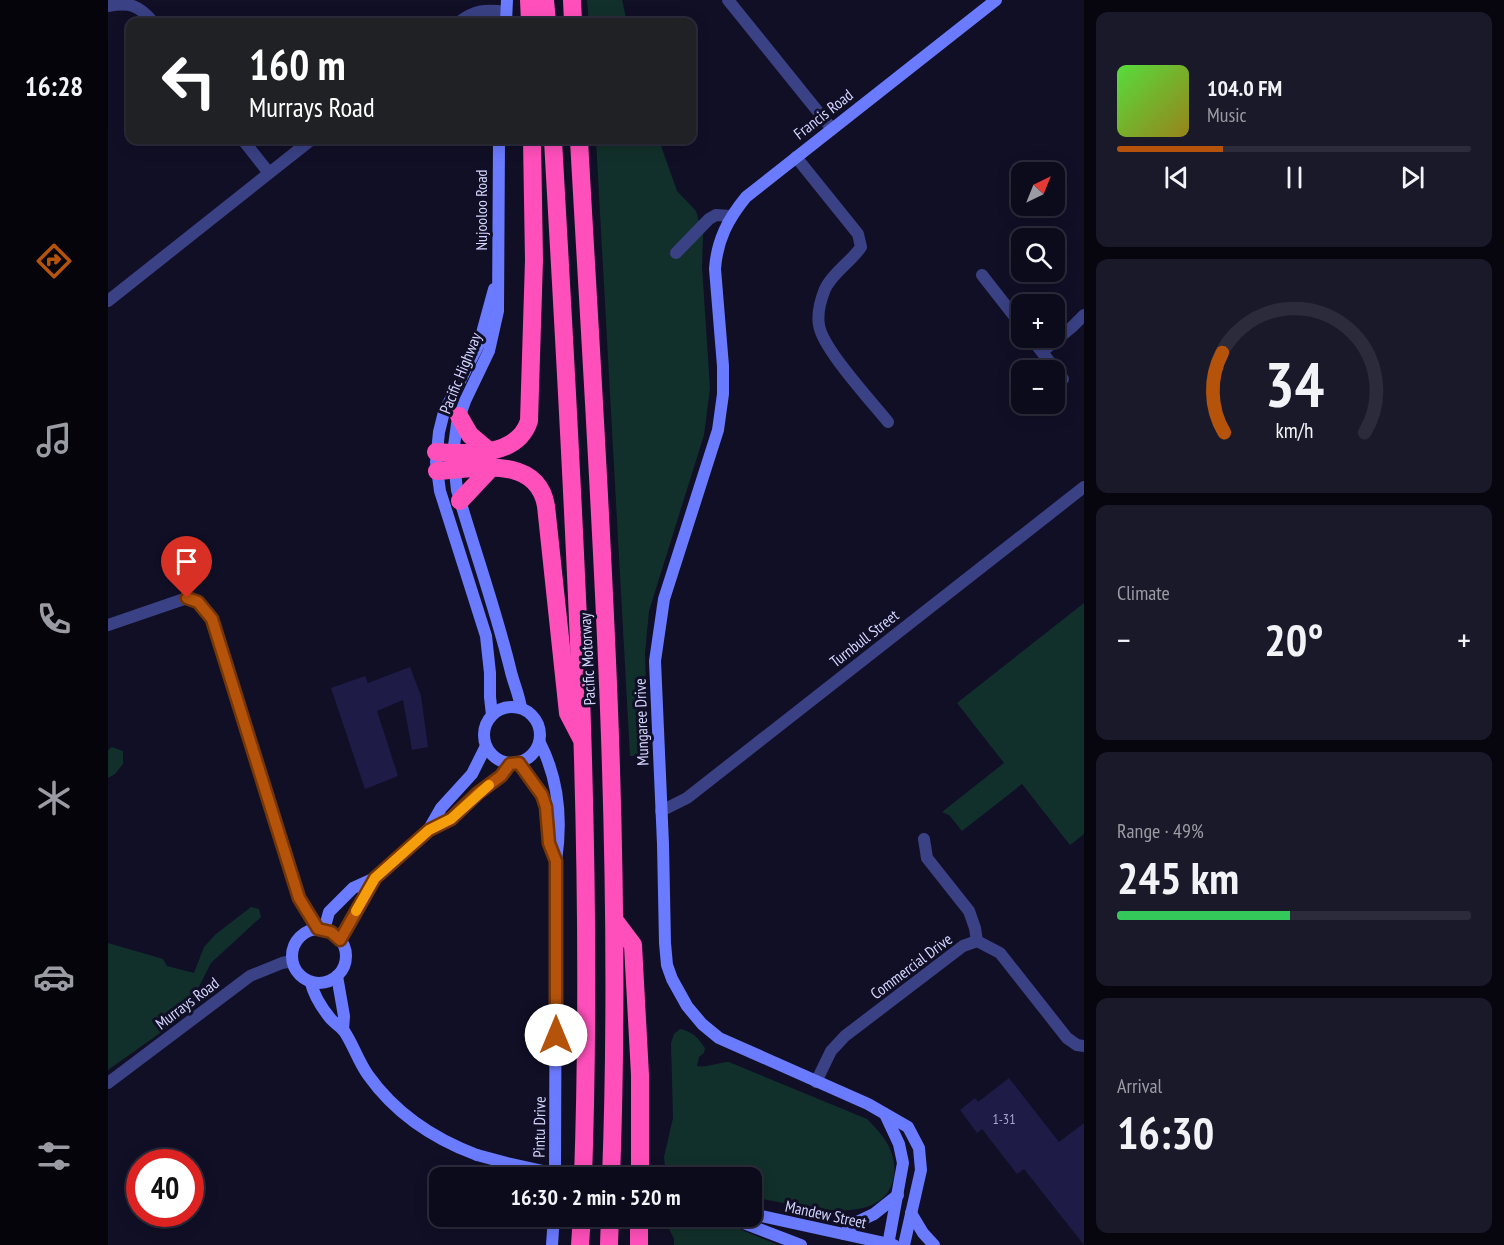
<!DOCTYPE html>
<html lang="en">
<head>
<meta charset="utf-8">
<style>
	body { margin:0; font-family:"PT Sans Narrow",sans-serif; background:#1a1929; color:#f1f3f6; height:100vh; display:flex; flex-direction:column; font-size:22px; white-space:nowrap }
	* { box-sizing:border-box; margin:0 }
	p { font-size:20px; color:#9a9ba3 }
	.icon { flex:none; width:33px; height:33px; fill:none; stroke:currentColor; stroke-width:2; stroke-linecap:round; stroke-linejoin:round }
	.map { position:relative; flex:1; overflow:hidden }
	.sheet { display:flex; flex-direction:column; gap:12px; padding:12px; background:#07060f; width:420px }
	.sheet>* { flex:none }
	.hud { position:absolute; left:18px; top:18px; width:570px; height:126px; border-radius:12px; box-shadow:0 3px 15px #0003,0 0 0 2px #2c2b3b; background:#202124; color:#fff; overflow:hidden }
	.needle { width:39px; rotate:43deg }
	.fabs { position:absolute; left:903px; top:162px; display:grid; gap:12px }
	.fabs a { display:grid; place-items:center; width:54px; height:54px; border-radius:12px; background:#0c0b1c; box-shadow:0 3px 15px #0003,0 0 0 2px #2c2b3b; font-size:30px }
	.speed { position:absolute; left:18px; top:1149px; display:flex; gap:12px; font-size:30px; font-weight:700; text-align:center }
	.speed>* { display:grid; place-content:center; width:78px; height:78px; border-radius:50%; background:#0c0b1c; box-shadow:0 3px 15px #0003,0 0 0 2px #2c2b3b; line-height:1 }
	.speed .limit { border:9px solid #d22; background:#fff; color:#111 }
	.pin { position:absolute; display:grid; place-items:center; width:51px; height:51px; color:#fff; margin:-62px -26px; border-radius:50% 50% 50% 0; rotate:-45deg; box-shadow:0 0 6px #0007 }
	.pin .icon { rotate:45deg }
	.me { position:absolute; width:66px; margin:-33px; rotate:0deg; stroke-linejoin:round; filter:drop-shadow(0 0 4px #0008) }
	.turn { display:flex; align-items:center; gap:21px; height:126px; padding:0 24px; font-size:27px }
	.turn .icon { width:78px; height:78px; stroke-width:2.5 }
	.turn b { display:block; font-size:42px; line-height:51px }
	.big { font-size:45px; font-weight:700; line-height:1.1 }
	.sheet .tile { flex:1; display:flex; flex-direction:column; justify-content:center; gap:9px; min-width:0; padding:0 21px; border-radius:12px; background:#1a1929 }
	.sheet .dial { align-items:center; gap:0 }
	.dial svg { height:156px; overflow:visible; fill:none; stroke:#2c2b3b; stroke-width:7; stroke-linecap:round; text-anchor:middle }
	.dial text { fill:#f1f3f6; stroke:none }
	.song { display:flex; align-items:center; gap:18px }
	.cover { width:72px; height:72px; border-radius:9px; background:linear-gradient(135deg,hsl(110 70% 55%),hsl(50 70% 35%)) }
	.played { height:6px; border-radius:3px; background:linear-gradient(90deg,#b45309 30%,#2c2b3b 30%) }
	.keys { display:flex; justify-content:space-around; direction:ltr }
	.heat { display:flex; justify-content:space-between; align-items:center; font-size:33px; direction:ltr }
	.charge { height:9px; border-radius:4px; background:linear-gradient(90deg,#34c759 49%,#2c2b3b 0) }
	.trip { position:absolute; left:321px; top:1167px; width:333px; height:60px; border-radius:12px; background:#0c0b1c; box-shadow:0 3px 15px #0003,0 0 0 2px #2c2b3b; font-weight:700; line-height:60px; text-align:center }
	main { display:flex; flex:1; min-height:0 }
	.dock { display:flex; flex-direction:column; width:108px; justify-content:space-around; align-items:center; background:#05040b; color:#9a9ba3 }
	.dock .icon { width:42px; height:42px }
	.dock .selected { color:#b45309 }
	.dock b { font-size:27px; color:#f1f3f6 }
	.map>svg:first-child { display:block }
	.green { fill:#12302b }
	.building { fill:#1e1b47 }
	.lines { fill:none; stroke-linecap:round; stroke-linejoin:round }
	.street { stroke:#3a4184; stroke-width:12 }
	.secondary { stroke:#6b7bff; stroke-width:12 }
	.highway { stroke:#ff4fbb; stroke-width:18 }
	.secondary-bridge { stroke:#6b7bff; stroke-width:12 }
	.route-casing { stroke:#753606; stroke-width:15 }
	.route { stroke:#b45309; stroke-width:10 }
	.slow { stroke:#f59e0b; stroke-width:10 }
	.labels { text-anchor:middle; stroke-width:6; stroke-linejoin:round; paint-order:stroke }
	.number-label { font-size:14px; fill:#a6a6d1 }
	.street-label { font-size:16px; fill:#d4d4ff; stroke:#100f26 }
</style>
</head>
<body>
<main>
<nav class="dock">
<b>16:28</b>
<svg class="icon selected" aria-label="directions" viewBox="0 0 24 24"><path d="M12 3l9 9-9 9-9-9zM9 14v-3h6M13 9l2 2-2 2"/></svg>
<svg class="icon" aria-label="music" viewBox="0 0 24 24"><path d="M9 18V5l10-2v13"/><circle cx="6" cy="18" r="3"/><circle cx="16" cy="16" r="3"/></svg>
<svg class="icon" aria-label="phone" viewBox="0 0 24 24"><path d="M5 4h4l2 5-3 2q2 4 5 5l2-3 5 2v4C11 20 4 13 5 4z"/></svg>
<svg class="icon" aria-label="climate" viewBox="0 0 24 24"><path d="M12 3v18M4 7l16 10M4 17L20 7"/></svg>
<svg class="icon" aria-label="car" viewBox="0 0 24 24"><path d="M5 17H2v-5l4-1 3-4h7l3 4 3 1v5h-3M9 17h6M6 11h13"/><circle cx="7" cy="17" r="2"/><circle cx="17" cy="17" r="2"/></svg>
<svg class="icon" aria-label="filters" viewBox="0 0 24 24"><path d="M4 7h16M4 17h16"/><circle cx="9" cy="7" r="2"/><circle cx="15" cy="17" r="2"/></svg>
</nav>
<div class="map">
<svg width="976" height="1245" viewBox="0 0 976 1245">
	<rect width="100%" height="100%" fill="#100f26"/>
	<g class="green">
		<polygon points="479,0 514,0 519,22 481,22"/>
		<polygon points="488,140 551,140 569,191 588,211 595,235 594,267 602,388 596,435 541,611 537,653 540,756 522,756"/>
		<polygon points="976,603 976,834 962,845 914,784 854,831 841,815 834,812 896,763 849,703"/>
		<polygon points="4,747 15,751 15,764 7,774 0,778 0,750"/>
		<polygon points="143,907 151,909 153,917 103,963 76,1016 0,1070 0,943 55,959 59,966 86,973 96,947 108,934"/>
		<path d="M572,1029C584,1031 590,1038 597,1048L596,1053L591,1057L589,1066C600,1068 610,1062 621,1062L759,1119C775,1135 789,1151 786,1175C778,1234 681,1203 644,1197V1178H561L558,1175L556,1157L565,1118L563,1043L566,1034Z"/>
		<polygon points="555,1217 594,1217 615,1222 670,1245 566,1245 566,1239"/>
	</g>
	<g class="building">
		<polygon points="302,667 313,696 320,747 304,750 295,700 269,711 290,776 257,789 223,688 257,676 260,683"/>
		<polygon points="901,1078 951,1142 976,1123 976,1245 916,1169 909,1174 874,1129 869,1133 852,1110 867,1098 870,1102"/>
	</g>
	<g class="lines">
		<g class="street">
			<polyline points="620,0 724,129"/>
			<path d="M0,6C21,2 31,5 45,22"/>
			<path d="M351,22C367,10 378,9 398,12"/>
			<polyline points="135,140 161,173"/>
			<path d="M688,157L750,234L753,247C743,262 725,272 717,289C713,299 709,314 711,325C714,348 763,401 780,422"/>
			<polyline points="568,253 601,219 608,215 622,216"/>
			<polyline points="874,275 914,326"/>
			<polyline points="0,301 203,140"/>
			<polyline points="923,338 955,379"/>
			<polyline points="934,352 964,327 976,315"/>
			<polyline points="0,625 79,598 90,602 103,619 188,891 210,929"/>
			<polyline points="553,811 579,798 976,487"/>
			<polyline points="816,839 819,858 861,911 867,928 869,941"/>
			<polyline points="708,1082 723,1051 737,1036 855,946 869,941 892,953 959,1038 969,1045 976,1046"/>
			<polyline points="0,1083 142,976 174,963 184,961"/>
		</g>
		<g class="secondary">
			<polyline points="398,22 399,0"/>
			<path d="M391,140L390,311L381,351L357,401L349,424L345,453L349,490C366,549 387,607 402,668C405,682 411,694 413,708"/>
			<circle cx="404" cy="735" r="28"/>
			<polyline points="384,715 382,697 382,673 378,636 332,491 328,462 331,432 336,412 371,344 386,289"/>
			<path d="M432,743C451,780 454,821 448,861L447,1178"/>
			<polyline points="411,763 434,795 438,807 441,843 447,860"/>
			<polyline points="321,829 333,808 364,774 378,746"/>
			<circle cx="211" cy="956" r="27"/>
			<polyline points="216,930 221,912 245,888 267,878 321,829 343,819 370,793 393,776 402,764"/>
			<polyline points="233,940 267,878"/>
			<polyline points="229,976 236,1016 235,1030"/>
			<path d="M203,983C206,996 214,1008 222,1018C226,1023 232,1026 236,1031C245,1044 250,1061 260,1075C287,1113 326,1139 369,1155"/>
			<polyline points="777,1114 791,1144 795,1163 780,1245"/>
			<polyline points="803,1213 815,1233 826,1245"/>
			<polyline points="644,1214 786,1245"/>
			<polyline points="617,1216 693,1245"/>
			<polyline points="736,1234 747,1223 766,1214 790,1195"/>
			<polyline points="444,1245 446,1216"/>
			<path d="M796,1245L813,1170L811,1148L800,1127L760,1104L611,1038L594,1024L579,1006L564,979L559,965L557,943L555,844L547,661L556,599L610,430L615,394V366L607,269C609,240 620,219 638,197L888,0"/>
		</g>
		<g class="highway">
			<polyline points="421,0 422,22"/>
			<polyline points="437,0 439,22"/>
			<polyline points="464,0 465,22"/>
			<path d="M445,140C464,485 487,831 475,1178"/>
			<path d="M471,140C490,485 516,831 503,1178"/>
			<polyline points="351,416 362,435 381,451"/>
			<path d="M328,452C360,454 409,458 421,421L426,260L424,140"/>
			<path d="M329,471C367,469 429,454 438,506L460,713L473,738"/>
			<polyline points="352,501 382,469"/>
			<polyline points="507,921 525,945 532,1075 532,1178"/>
			<polyline points="472,1245 474,1216"/>
			<polyline points="501,1245 502,1216"/>
			<polyline points="531,1245 531,1216"/>
		</g>
		<polyline class="secondary-bridge" points="369,1155 399,1163 467,1178"/>
	</g>
	<g class="lines">
		<defs>
			<polyline id="route" points="79,598 90,602 104,619 191,898 210,929 223,932 232,940 267,878 321,830 343,819 370,793 393,776 402,764 411,763 434,795 438,807 441,843 448,861 448,1035"/>
		</defs>
		<use href="#route" class="route-casing"/>
		<use href="#route" class="route"/>
		<polyline class="slow" points="248,911 267,878 321,830 343,819 381,785"/>
	</g>
	<g class="labels">
		<g class="number-label">
			<text x="896" y="1124">1-31</text>
		</g>
		<g class="street-label">
			<text transform="translate(715 114) rotate(-38)" y="6">Francis Road</text>
			<text transform="translate(373 210) rotate(-90)" y="6">Nujooloo Road</text>
			<text transform="translate(352 373) rotate(-68)" y="6">Pacific Highway</text>
			<text transform="translate(756 638) rotate(-38)" y="6">Turnbull Street</text>
			<text transform="translate(479 659) rotate(-93)" y="6">Pacific Motorway</text>
			<text transform="translate(533 722) rotate(-92)" y="6">Mungaree Drive</text>
			<text transform="translate(803 966) rotate(-37)" y="6">Commercial Drive</text>
			<text transform="translate(79 1003) rotate(-37)" y="6">Murrays Road</text>
			<text transform="translate(431 1127) rotate(-89)" y="6">Pintu Drive</text>
			<text transform="translate(718 1214) rotate(12)" y="6">Mandew Street</text>
		</g>
	</g>
</svg>
<div class="fabs">
<a><svg class="needle" viewBox="-14 -14 28 28"><path d="M0-13l5 13h-10z" fill="#e53935"/><path d="M0 13l5-13h-10z" fill="#9a9ba3"/></svg></a>
<a><svg class="icon" aria-label="search" viewBox="0 0 24 24"><circle cx="10" cy="10" r="6"/><path d="M15 15l6 6"/></svg></a>
<a>+</a>
<a>−</a>
</div>
<div class="speed"><div class="limit">40</div></div>
<div class="pin" style="left:79px;top:598px;background:#d93025"><svg class="icon" aria-label="arrive" viewBox="0 0 24 24"><path d="M6 21V4h12l-3 4 3 4H6"/></svg></div>
<svg class="me" style="left:448px;top:1035px" viewBox="-20 -20 40 40"><circle r="19" fill="#fff"/><path d="M0-13L10 11 0 6-10 11z" fill="#b45309"/></svg>
<div class="trip">16:30 · 2 min · 520 m</div>
<div class="hud">
<div class="turn"><svg class="icon" aria-label="left" viewBox="0 0 24 24"><path d="M17 20v-9H6M10 6l-5 5 5 5"/></svg><div><b>160 m</b>Murrays Road</div></div>
</div>
</div>
<section class="sheet">
<div class="tile">
<div class="song"><i class="cover"></i><div><b>104.0 FM</b><p>Music</p></div></div>
<div class="played"></div>
<div class="keys"><svg class="icon" aria-label="previous" viewBox="0 0 24 24"><path d="M18 5L8 12l10 7zM5 5v14"/></svg><svg class="icon" aria-label="pause" viewBox="0 0 24 24"><path d="M8 5v14M16 5v14"/></svg><svg class="icon" aria-label="next" viewBox="0 0 24 24"><path d="M6 5l10 7-10 7zM19 5v14"/></svg></div>
</div>
<div class="tile dial"><svg viewBox="0 0 100 80">
<path d="M14 69A42 42 0 1 1 86 69"/>
<path d="M14 69A42 42 0 0 1 13 28" stroke="#b45309"/>
<text x="50" y="56" font-size="32" font-weight="700">34</text>
<text x="50" y="72" font-size="11">km/h</text>
</svg></div>
<div class="tile"><p>Climate</p>
<div class="heat"><a>−</a><b class="big">20°</b><a>+</a></div>
</div>
<div class="tile"><p>Range · 49%</p><b class="big">245 km</b><div class="charge"></div></div>
<div class="tile"><p>Arrival</p><b class="big">16:30</b></div>
</section>
</main>
</body>
</html>
